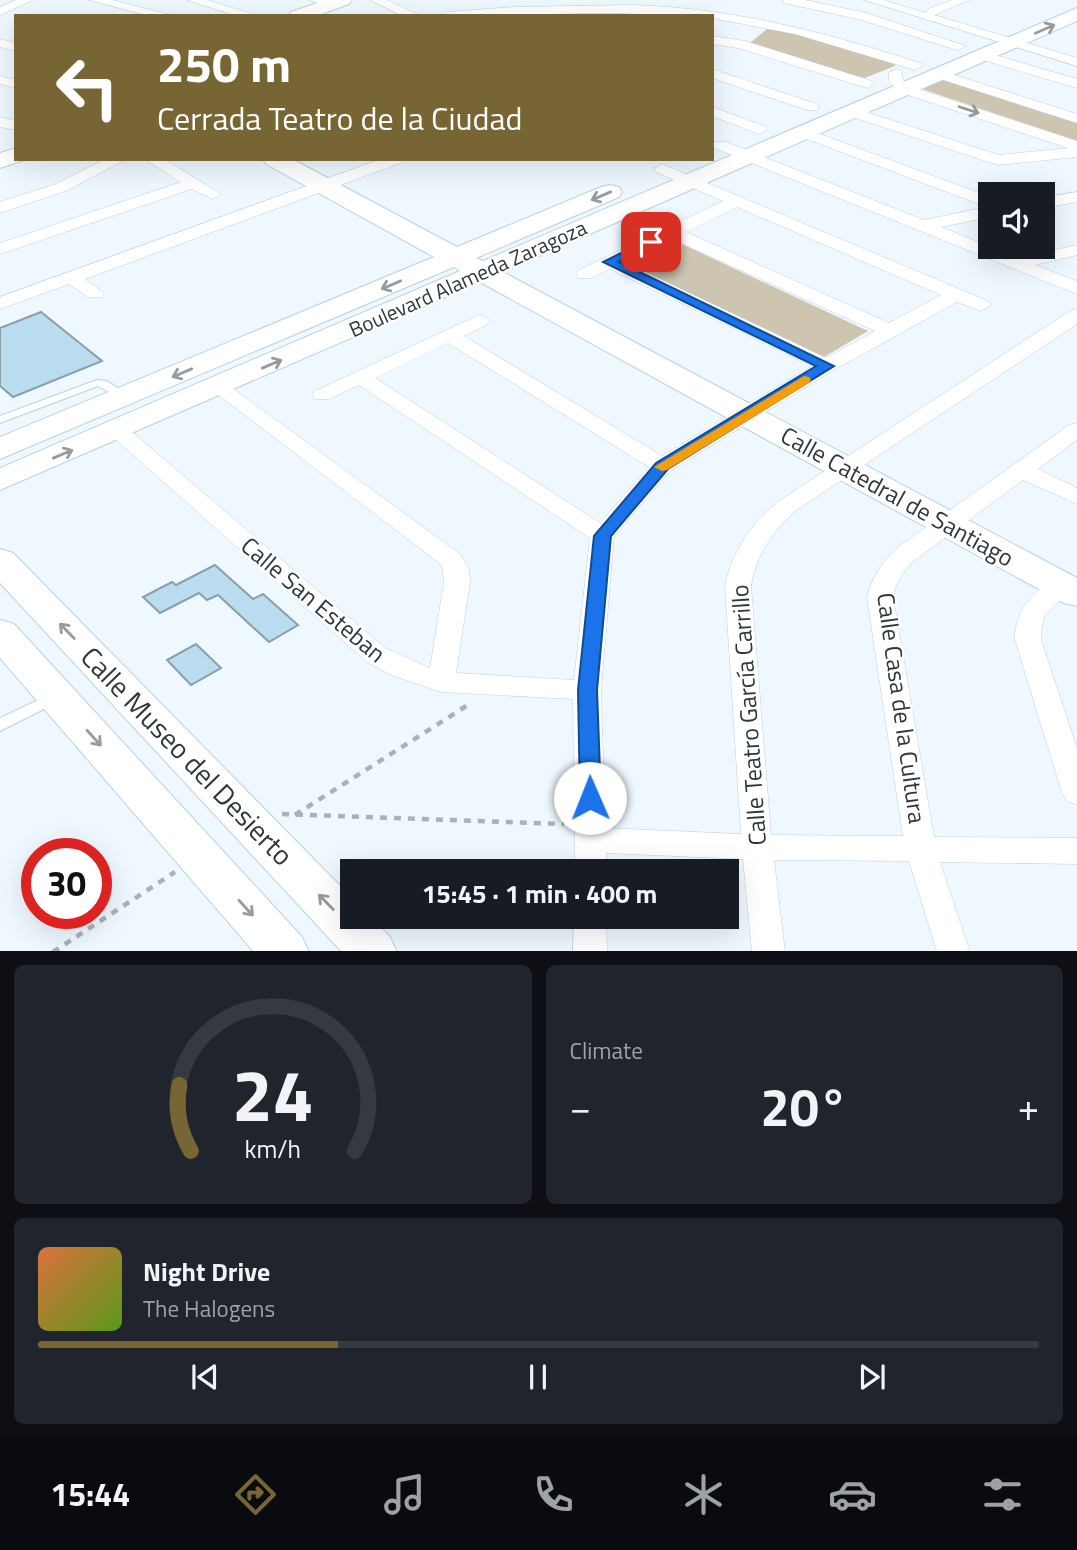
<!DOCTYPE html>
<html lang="en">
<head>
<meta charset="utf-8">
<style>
	body { margin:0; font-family:"Titillium Web",sans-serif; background:#20242c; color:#f1f3f6; height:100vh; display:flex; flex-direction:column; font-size:26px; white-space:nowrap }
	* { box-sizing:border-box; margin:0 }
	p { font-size:23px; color:#9ea1a6 }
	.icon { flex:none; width:38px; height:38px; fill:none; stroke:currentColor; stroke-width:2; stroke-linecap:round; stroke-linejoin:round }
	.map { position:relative; height:951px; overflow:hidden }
	.side { display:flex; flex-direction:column; gap:14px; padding:14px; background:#0d0f14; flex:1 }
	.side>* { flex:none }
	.banner { position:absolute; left:14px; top:14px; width:700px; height:147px; border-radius:0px; box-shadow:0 7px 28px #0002; background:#776533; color:#fff; overflow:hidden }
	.fabs { position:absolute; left:978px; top:182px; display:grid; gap:14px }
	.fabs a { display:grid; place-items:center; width:77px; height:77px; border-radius:0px; background:#171b24; box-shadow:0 7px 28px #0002; font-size:35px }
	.speed { position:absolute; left:21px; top:838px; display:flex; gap:14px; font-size:35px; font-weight:700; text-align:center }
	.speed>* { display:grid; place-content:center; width:91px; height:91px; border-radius:50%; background:#171b24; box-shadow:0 7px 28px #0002; line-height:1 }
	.speed .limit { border:10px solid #d22; background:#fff; color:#111 }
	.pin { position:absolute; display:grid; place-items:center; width:60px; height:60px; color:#fff; margin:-30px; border-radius:14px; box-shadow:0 4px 10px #0006 }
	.me { position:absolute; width:77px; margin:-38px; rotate:359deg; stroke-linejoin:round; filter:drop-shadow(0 0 5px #0008) }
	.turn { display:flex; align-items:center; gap:24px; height:147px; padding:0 28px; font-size:32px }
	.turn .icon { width:91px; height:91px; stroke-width:2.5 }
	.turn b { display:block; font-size:49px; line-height:60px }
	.big { font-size:52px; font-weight:700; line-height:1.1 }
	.side .card { flex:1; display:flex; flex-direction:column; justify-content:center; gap:10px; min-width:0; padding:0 24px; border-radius:10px; background:#20242c }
	.side .dial { align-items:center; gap:0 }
	.dial svg { height:182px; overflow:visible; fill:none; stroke:#363941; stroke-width:7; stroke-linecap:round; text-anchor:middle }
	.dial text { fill:#f1f3f6; stroke:none }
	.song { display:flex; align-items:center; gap:21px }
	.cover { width:84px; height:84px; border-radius:10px; background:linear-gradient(135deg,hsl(20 70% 55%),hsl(90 70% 35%)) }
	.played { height:7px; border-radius:4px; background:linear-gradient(90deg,#776533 30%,#363941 30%) }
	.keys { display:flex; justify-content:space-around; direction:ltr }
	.heat { display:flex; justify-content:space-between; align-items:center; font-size:38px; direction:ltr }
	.side .tiles { flex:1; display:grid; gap:14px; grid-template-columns:1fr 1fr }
	.card:last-child { grid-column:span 2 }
	.trip { position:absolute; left:340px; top:859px; width:399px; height:70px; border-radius:0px; background:#171b24; box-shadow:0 7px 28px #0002; font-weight:700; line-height:70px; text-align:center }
	.menu { display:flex; height:112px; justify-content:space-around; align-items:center; background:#090b0e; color:#9ea1a6 }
	.menu .icon { width:49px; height:49px }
	.menu .selected { color:#776533 }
	.menu b { font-size:32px; color:#f1f3f6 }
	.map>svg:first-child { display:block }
	.green { fill:#cdc5af }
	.building { fill:#b9ddef; stroke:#89a0ac; stroke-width:2 }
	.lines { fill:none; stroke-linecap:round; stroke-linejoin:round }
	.lane-casing { stroke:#b9d2df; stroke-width:2 }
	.street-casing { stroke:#b9d2df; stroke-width:1 }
	.secondary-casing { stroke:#b9d2df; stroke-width:2 }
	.path { stroke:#a8b2b8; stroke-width:4.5; stroke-dasharray:7 7; stroke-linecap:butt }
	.lane { fill:#fff; fill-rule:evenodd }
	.street { fill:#fff; fill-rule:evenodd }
	.secondary { fill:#fff; fill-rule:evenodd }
	.oneway { stroke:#969b9e }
	.route { fill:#1a73e8; stroke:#114b97; stroke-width:2 }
	.slow { fill:#f59e0b }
	.labels { text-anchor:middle; stroke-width:5; stroke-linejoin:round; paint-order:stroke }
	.far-street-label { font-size:21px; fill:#2d373c; stroke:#fff }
	.street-label { font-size:24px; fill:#2d373c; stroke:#fff }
	.near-street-label { font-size:28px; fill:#2d373c; stroke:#fff }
</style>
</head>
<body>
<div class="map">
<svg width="1077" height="952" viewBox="0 0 1077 952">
	<rect width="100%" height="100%" fill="#eef8fe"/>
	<g class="green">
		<polygon points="768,28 777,28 894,62 895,66 862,79 749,44"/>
		<polygon points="945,79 1077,122 1077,141 925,90 924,86"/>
		<polygon points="673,240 868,331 819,360 623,263"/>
	</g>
	<g class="building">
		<polygon points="41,312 102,361 13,397 0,386 0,328"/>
		<polygon points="215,565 253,599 263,594 298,625 269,642 218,595 207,600 199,593 160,613 143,597 172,582 176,585"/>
		<polygon points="196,644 221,668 191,685 167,660"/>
	</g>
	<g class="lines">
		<defs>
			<g id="lane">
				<polygon points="97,380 107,381 131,397 129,399 121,399 98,386 0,423 0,416"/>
				<polygon points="53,693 58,694 60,698 58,702 0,731 0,718"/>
			</g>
			<g id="street">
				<polygon points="16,0 33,0 0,15 0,7"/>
				<polygon points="89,0 112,0 175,16 150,16"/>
				<polygon points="187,0 207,0 258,16 237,16"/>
				<polygon points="310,0 330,0 336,4 330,8"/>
				<polygon points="370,0 387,0 421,16 403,16"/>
				<polygon points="782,0 805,0 866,13 966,46 959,50 954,49 858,19 784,3"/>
				<polygon points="864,0 883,0 926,13 928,9 952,0 969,0 934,15 1077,58 1077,66"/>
				<path d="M632,5C732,8 825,32 920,63L922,66L915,70L795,34L712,18V16L606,13L441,16L447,12L514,7Z"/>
				<polygon points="712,36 745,41 872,81 874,84 867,88 738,48 712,44"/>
				<polygon points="0,39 16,43 16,51 0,47"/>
				<polygon points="981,51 1077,79 1077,88 976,58 976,52"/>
				<polygon points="712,69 817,104 819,107 817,110 807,110 712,78"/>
				<polygon points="896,69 901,70 903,80 909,86 1077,141 1077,157 998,165 847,115 845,112 847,109 857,109 999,155 1068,148 899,92 889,81 889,73"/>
				<polygon points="939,70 1077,114 1077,123 934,77 932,74"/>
				<polygon points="0,76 16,80 16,88 0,84"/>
				<polygon points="712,107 764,126 767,129 759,134 712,116"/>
				<polygon points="0,117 16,121 16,130 0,127"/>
				<polygon points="804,128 990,197 990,217 941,227 1018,258 1077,245 1077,255 1035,265 1077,281 1077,294 714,148 712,145 714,142 726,142 924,220 987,207 799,136 796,133"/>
				<polygon points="105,159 126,159 68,190 0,213 0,202 56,184"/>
				<polygon points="144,159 164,159 221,194 213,199 192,189 0,254 0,243 181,182"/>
				<polygon points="381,159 405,159 403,162 85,279 104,293 102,297 88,297 69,284 0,309 0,297"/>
				<path d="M662,164L988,301L991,305L981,311L957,302L834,370L670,471L614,536L601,690L605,828L741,834L725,586C732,551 752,523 779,501L1070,311L1077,309V324L795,511C772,532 756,555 751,586L771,835L903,836L867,597C872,577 882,562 897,548L1069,425L1077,423V440L1038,469L1077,488V504L1023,480L915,560C903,571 896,581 893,597L934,837L1077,838V864L940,862L970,952H937L909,861L774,860L785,952H752L743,859L606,853L607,872H575L573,699L441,692L389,674L367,662L106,431L109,426H125L385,648L430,668L444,582L442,565L208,387L211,383H225L460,554L469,570L470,582L456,673L574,680L590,538L359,385L329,399H315L312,395L315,391L479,315L486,317L489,321L486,325L464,336L662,456L812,366L610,269L591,278H579L576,274L579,270L723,201L656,172L654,169ZM737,207L941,295L889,323L686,232ZM672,239L875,331L826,358L624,262ZM448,343L649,467L600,523L375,378Z"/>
				<polygon points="1077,192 1077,202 1043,208 1043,198"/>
				<path d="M1062,578L1071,580L1075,586L1045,615L1041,630V640L1077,748V805L1067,801L1062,793L1015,640C1014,612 1035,585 1062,578Z"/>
				<polygon points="574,917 606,917 607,952 573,952"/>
			</g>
			<g id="secondary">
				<polygon points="326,0 352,0 349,4 316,16 289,16 291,12"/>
				<polygon points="1077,8 1077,21 503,272 1077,578 1077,606 1064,603 480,282 0,490 0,468 460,271 454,267 0,459 0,437 434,257 266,164 263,159 292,159 457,247 601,187 610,185 619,187 622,192 619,197 476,258 483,261"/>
				<polygon points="16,148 16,159 24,160 0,168 0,153"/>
				<polygon points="0,549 13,553 352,898 352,917 370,917 390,937 397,952 342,952 0,583"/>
				<polygon points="0,620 14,624 302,937 309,952 254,952 0,658"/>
			</g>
		</defs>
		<use href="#lane" class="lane-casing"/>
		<use href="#street" class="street-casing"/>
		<use href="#secondary" class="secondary-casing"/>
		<g class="path">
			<polyline points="282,814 564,824"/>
			<polyline points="295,815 471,703"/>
			<polyline points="53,952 175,872"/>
		</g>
		<use href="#lane" class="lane"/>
		<use href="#street" class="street"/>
		<use href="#secondary" class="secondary"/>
	</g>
	<defs><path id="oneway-shaft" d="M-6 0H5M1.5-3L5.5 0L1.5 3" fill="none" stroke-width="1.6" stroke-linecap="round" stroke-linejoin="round" transform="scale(1.75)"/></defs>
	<g class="oneway">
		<use href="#oneway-shaft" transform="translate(1045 29) rotate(-24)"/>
		<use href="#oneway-shaft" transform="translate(969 110) rotate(18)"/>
		<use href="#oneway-shaft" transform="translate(601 196) rotate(157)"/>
		<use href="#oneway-shaft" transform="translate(391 285) rotate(157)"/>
		<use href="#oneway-shaft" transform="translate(272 364) rotate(-23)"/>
		<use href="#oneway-shaft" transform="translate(182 373) rotate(157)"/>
		<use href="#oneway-shaft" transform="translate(63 454) rotate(-23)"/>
		<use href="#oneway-shaft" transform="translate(67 631) rotate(-134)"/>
		<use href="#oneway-shaft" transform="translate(94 738) rotate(48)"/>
		<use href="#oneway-shaft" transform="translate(326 902) rotate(-134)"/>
		<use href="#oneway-shaft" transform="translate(246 908) rotate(48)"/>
	</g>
	<polygon class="route" points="651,238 657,242 655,245 619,262 834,366 668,469 611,536 597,690 601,798 598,804 590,806 583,804 580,798 578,690 594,536 656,463 816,366 603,262"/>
	<polygon class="slow" points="804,376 809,377 811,380 809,383 667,470 662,471 654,467"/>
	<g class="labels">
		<g class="far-street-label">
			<text transform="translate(468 279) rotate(-24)" y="7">Boulevard Alameda Zaragoza</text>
		</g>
		<g class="street-label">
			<text transform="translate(897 497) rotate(29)" y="8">Calle Catedral de Santiago</text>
			<text transform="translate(313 600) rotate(40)" y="8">Calle San Esteban</text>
			<text transform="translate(901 708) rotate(82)" y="8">Calle Casa de la Cultura</text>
			<text transform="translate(749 715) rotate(-94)" y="8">Calle Teatro García Carrillo</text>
		</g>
		<g class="near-street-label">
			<text transform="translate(187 756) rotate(46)" y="10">Calle Museo del Desierto</text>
		</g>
	</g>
</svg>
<div class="fabs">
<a><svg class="icon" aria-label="sound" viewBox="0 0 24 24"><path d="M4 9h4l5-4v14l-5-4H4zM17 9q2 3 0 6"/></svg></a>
</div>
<div class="speed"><div class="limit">30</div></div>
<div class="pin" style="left:651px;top:242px;background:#d93025"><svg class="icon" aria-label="arrive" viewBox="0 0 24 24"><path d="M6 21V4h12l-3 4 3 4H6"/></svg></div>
<svg class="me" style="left:590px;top:798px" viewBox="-20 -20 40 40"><circle r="19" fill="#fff"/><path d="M0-13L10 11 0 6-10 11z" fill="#1a73e8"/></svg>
<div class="trip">15:45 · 1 min · 400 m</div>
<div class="banner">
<div class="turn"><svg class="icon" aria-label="left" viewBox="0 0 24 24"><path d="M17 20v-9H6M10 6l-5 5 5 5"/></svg><div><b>250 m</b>Cerrada Teatro de la Ciudad</div></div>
</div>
</div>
<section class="side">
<div class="tiles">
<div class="card dial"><svg viewBox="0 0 100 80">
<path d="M14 69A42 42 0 1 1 86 69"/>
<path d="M14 69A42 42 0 0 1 9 40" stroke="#776533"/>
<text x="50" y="56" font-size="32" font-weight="700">24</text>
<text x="50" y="72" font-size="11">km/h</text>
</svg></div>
<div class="card"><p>Climate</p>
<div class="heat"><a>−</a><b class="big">20°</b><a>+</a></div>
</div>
<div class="card">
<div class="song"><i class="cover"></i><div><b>Night Drive</b><p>The Halogens</p></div></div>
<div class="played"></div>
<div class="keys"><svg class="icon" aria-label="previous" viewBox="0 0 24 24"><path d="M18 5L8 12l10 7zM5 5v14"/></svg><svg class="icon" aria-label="pause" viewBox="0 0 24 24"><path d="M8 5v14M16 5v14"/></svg><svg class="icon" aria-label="next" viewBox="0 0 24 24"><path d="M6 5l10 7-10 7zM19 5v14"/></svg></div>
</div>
</div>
</section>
<nav class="menu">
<b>15:44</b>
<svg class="icon selected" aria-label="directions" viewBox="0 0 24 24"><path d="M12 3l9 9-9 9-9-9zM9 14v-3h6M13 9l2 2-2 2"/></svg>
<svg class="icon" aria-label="music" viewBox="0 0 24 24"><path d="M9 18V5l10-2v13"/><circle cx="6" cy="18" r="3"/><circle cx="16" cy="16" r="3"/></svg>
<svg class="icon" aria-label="phone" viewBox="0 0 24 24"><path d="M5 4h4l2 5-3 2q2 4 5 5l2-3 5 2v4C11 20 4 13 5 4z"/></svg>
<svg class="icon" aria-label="climate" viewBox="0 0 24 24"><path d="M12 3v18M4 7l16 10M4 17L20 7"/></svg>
<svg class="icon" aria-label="car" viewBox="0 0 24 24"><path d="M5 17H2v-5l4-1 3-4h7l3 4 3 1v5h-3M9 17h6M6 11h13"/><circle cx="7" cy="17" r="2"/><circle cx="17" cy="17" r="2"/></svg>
<svg class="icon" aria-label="filters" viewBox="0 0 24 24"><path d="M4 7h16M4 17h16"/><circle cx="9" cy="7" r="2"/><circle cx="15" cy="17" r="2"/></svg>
</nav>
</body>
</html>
